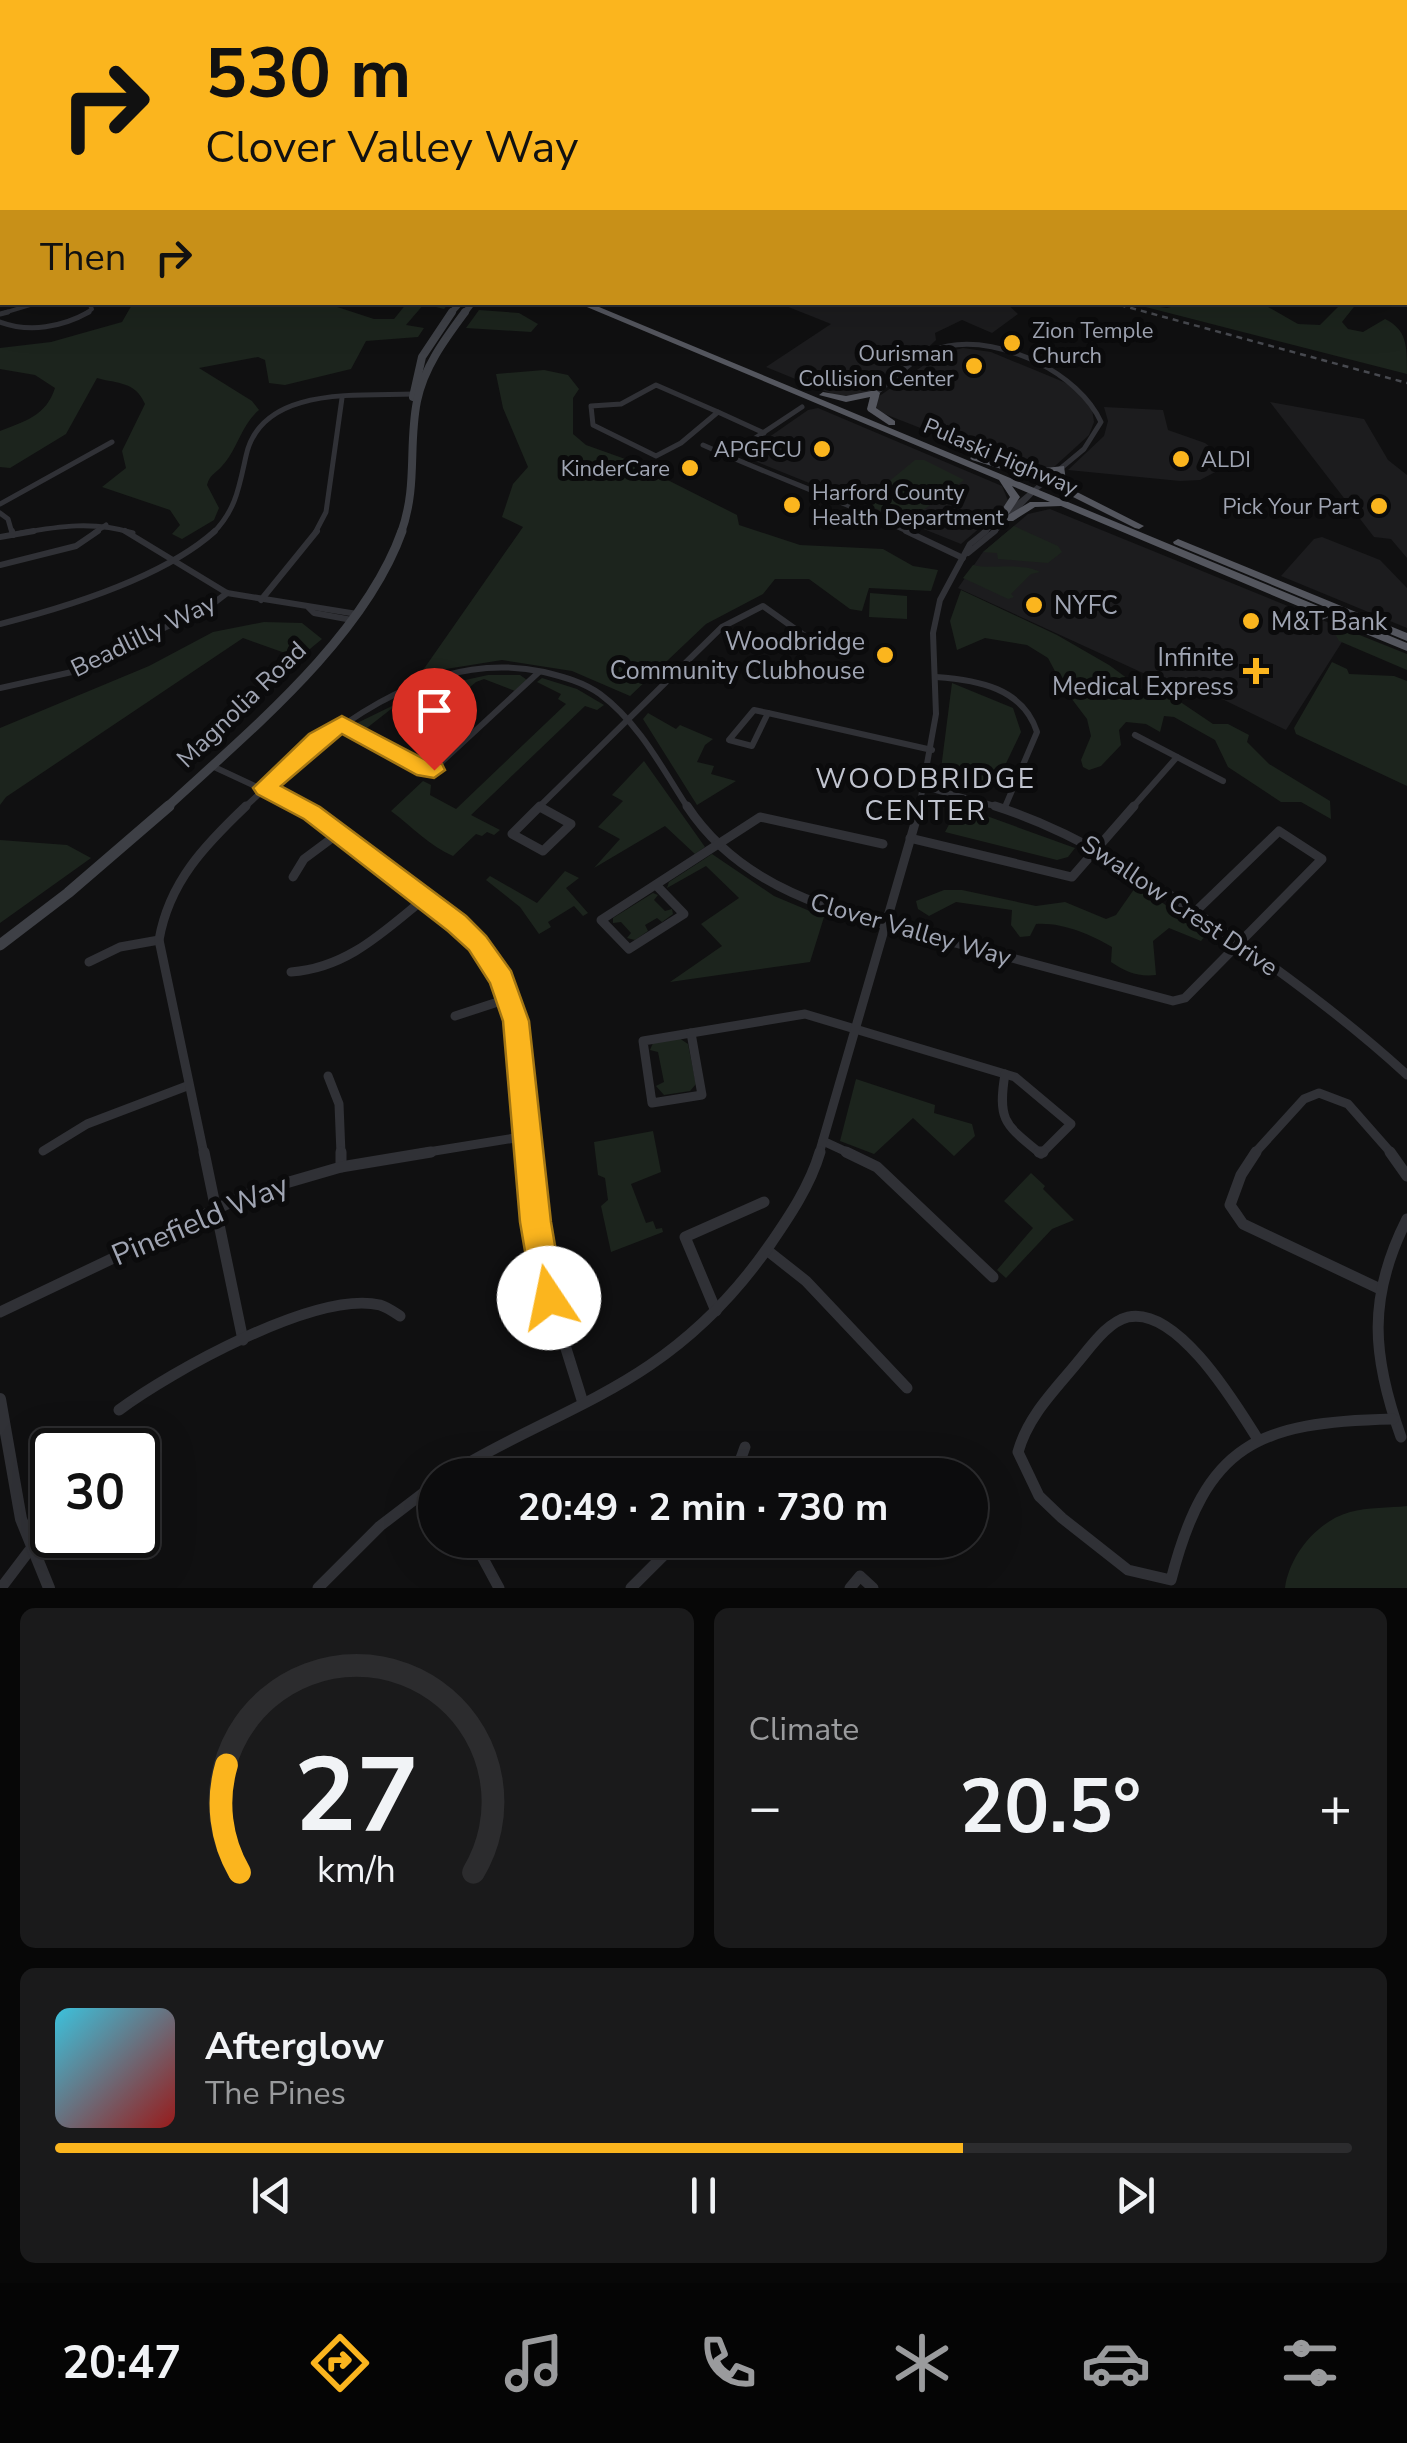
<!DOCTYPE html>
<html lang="en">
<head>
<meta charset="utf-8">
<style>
	body { margin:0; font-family:"Nunito Sans",sans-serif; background:#1a1a1b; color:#f1f3f6; height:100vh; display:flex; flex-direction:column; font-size:38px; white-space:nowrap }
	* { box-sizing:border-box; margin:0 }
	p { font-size:32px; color:#9a9b9d }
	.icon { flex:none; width:55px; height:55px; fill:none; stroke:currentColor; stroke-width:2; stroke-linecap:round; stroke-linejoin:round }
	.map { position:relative; height:1588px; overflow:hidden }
	.panel { display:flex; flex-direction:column; gap:20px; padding:20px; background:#070707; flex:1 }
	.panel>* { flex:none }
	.banner { position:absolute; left:0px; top:0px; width:1408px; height:305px; box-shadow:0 10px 40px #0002,0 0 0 2px #2c2c2e; background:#fbb51e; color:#111; overflow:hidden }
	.speed { position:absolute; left:30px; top:1428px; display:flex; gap:20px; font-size:50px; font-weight:700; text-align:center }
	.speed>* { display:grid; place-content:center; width:130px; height:130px; border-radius:50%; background:#0c0c0d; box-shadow:0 10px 40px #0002,0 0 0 2px #2c2c2e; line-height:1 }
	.speed .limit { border:5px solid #111; border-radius:15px; background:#fff; color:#111 }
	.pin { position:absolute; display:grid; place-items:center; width:85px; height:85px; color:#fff; margin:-102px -42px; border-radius:50% 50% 50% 0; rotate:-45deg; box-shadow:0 0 10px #0007 }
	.pin .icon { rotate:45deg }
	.me { position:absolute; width:110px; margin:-55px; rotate:349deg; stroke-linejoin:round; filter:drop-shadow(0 0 8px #0008) }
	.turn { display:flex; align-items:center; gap:35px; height:210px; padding:0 40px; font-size:45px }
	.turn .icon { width:130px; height:130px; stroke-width:2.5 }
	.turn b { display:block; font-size:70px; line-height:85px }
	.then { display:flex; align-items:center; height:95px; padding:0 40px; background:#0003; gap:20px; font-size:38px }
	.big { font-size:75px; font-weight:700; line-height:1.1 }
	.panel .widget { flex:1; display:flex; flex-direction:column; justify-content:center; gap:15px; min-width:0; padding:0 35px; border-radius:15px; background:#1a1a1b }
	.panel .dial { align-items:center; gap:0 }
	.dial svg { height:260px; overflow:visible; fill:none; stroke:#2c2c2e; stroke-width:7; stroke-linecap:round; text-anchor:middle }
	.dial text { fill:#f1f3f6; stroke:none }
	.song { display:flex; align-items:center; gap:30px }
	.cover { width:120px; height:120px; border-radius:15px; background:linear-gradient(135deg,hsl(190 70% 55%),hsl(0 70% 35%)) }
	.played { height:10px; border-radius:5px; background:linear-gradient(90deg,#fbb51e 70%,#2c2c2e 70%) }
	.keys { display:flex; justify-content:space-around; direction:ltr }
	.heat { display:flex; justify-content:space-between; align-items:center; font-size:55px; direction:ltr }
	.panel .tiles { flex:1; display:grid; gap:20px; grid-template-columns:1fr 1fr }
	.widget:last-child { grid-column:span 2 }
	.trip { position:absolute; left:418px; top:1458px; width:570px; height:100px; border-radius:50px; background:#0c0c0d; box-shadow:0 10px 40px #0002,0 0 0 2px #2c2c2e; font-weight:700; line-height:100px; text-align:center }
	.tabs { display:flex; height:160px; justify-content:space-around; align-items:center; background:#050505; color:#9a9b9d }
	.tabs .icon { width:70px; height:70px }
	.tabs .on { color:#fbb51e }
	.tabs b { font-size:45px; color:#f1f3f6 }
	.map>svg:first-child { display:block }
	.built { fill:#1c1c1e }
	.green { fill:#1c241d }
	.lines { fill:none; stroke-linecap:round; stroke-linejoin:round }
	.stream { stroke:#262e35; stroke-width:2.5 }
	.minor-far4 { stroke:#303136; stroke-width:4 }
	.minor-far3 { stroke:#303136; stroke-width:5 }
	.minor-far2 { stroke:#303136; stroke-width:6 }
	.minor-far1 { stroke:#303136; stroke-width:9 }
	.minor { stroke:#303136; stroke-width:11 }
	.tertiary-far1 { stroke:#303136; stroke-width:4 }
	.tertiary { stroke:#303136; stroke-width:12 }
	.secondary-far4 { stroke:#3e4046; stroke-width:5 }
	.secondary-far3 { stroke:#3e4046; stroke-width:6 }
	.secondary-far2 { stroke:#3e4046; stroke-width:8 }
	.secondary-far1 { stroke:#3e4046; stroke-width:9 }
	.secondary { stroke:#3e4046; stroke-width:11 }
	.trunk { fill:#54565e; fill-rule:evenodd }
	.motorway { fill:#5c5f68; fill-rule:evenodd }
	.rail { stroke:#47494f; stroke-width:2.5; stroke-dasharray:6 5; stroke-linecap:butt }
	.route { fill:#fbb51e; stroke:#a37614; stroke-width:2.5 }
	.poi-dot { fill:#fbb51e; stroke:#0b0b0c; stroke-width:4 }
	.labels { text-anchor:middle; stroke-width:10; stroke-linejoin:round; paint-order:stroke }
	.far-poi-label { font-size:22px; fill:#a0a5b3; stroke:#0b0b0c; text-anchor:end }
	.far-street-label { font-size:22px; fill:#a0a5b3; stroke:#0b0b0c }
	.poi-label { font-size:25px; fill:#a0a5b3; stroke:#0b0b0c; text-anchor:start }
	.street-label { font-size:25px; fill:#a0a5b3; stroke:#0b0b0c }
	.neighbourhood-label { font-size:28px; letter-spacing:2.5px; fill:#c1c4cf; stroke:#0b0b0c }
	.near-street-label { font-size:30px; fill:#a0a5b3; stroke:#0b0b0c }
</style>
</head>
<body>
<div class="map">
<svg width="1407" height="1588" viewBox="0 0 1407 1588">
	<rect width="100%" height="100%" fill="#101011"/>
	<g class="built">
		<polygon points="1005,302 1018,314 992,333 962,320 935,333 936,340 919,356 869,393 855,397 837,396 766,367 831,324 786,306 786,303"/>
		<polygon points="963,348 991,352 1071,385 1092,409 1094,422 1089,435 1054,467 1030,471 877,411 875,399 940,354"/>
		<polygon points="1270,402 1364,419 1388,460 1407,475 1407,558 1391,539 1374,537"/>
		<polygon points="1104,407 1163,410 1168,430 1205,443 1224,458 1221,469 1200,480 1180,481 1068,470 1104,436 1108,421"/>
		<polygon points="818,408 1002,486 1009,503 961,544 742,456 808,410"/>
		<polygon points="1050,509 1349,631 1286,730 1187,682 1156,679 958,588 983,552 1028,514"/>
		<polygon points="1322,537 1380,560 1407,588 1407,628 1281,576 1314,539"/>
	</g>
	<g class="green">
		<path d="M133,303H325L374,319H394L407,303H449L444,309L424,304L406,325L424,328L418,337L366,341L351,369L285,385L269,383L265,360L258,357L199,368L252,401L259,410C241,425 238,449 222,466C215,474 210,474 207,485L219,508L214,520L182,539L172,534L180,525L170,510L102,487L126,468L122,451L145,404C135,381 118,384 97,378L66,434L10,468L0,467V431C25,421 46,416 55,388L35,375L0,369V348L51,342L122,322Z"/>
		<path d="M1130,303L1167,308L1186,303H1261L1298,324L1320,325L1342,303H1357L1342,322L1348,329L1363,332L1385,319C1407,330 1407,345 1407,374Z"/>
		<polygon points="479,310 519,313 538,324 531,332 466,328"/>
		<polygon points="544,370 568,375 579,389 573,398 573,434 586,445 628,460 737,515 739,525 800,545 883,549 913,566 938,570 931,591 869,588 862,611 850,609 809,579 775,579 763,594 706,624 630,696 572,671 502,660 421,673 523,527 502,517 513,484 528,467 503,408 496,374"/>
		<polygon points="915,460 924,460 964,480 907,522 863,503"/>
		<polygon points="1014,526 1058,546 1062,552 1048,563 998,559 997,553 983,552"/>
		<path d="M973,565C993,570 1024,562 1040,572L1031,574L1011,594L1014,597L1008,599L963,578Z"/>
		<polygon points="961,590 1057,635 1109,665 1150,695 1176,699 1213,724 1228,724 1249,735 1247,742 1269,764 1330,801 1331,819 1301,802 1281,802 1228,767 1215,740 1174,717 1164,716 1160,732 1146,724 1126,722 1119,730 1121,745 1101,766 1089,770 1083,767 1081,760 1091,736 1087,719 1065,690 1048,658 1027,645 985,638 957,650 950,621"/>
		<polygon points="870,593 907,596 907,619 869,617"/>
		<polygon points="264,622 302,623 322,639 299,658 243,638 6,797 0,805 0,728 149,666 213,632"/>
		<polygon points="1352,632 1407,654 1407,670 1339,641 1335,634"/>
		<polygon points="1332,662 1347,669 1349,674 1394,676 1407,681 1407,786 1296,734 1294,728"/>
		<polygon points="488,675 520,675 527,680 515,691 484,679 476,682 428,722 395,706 363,731 355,724 429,688"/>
		<path d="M542,678L577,689L604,705L597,710L585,706L471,815L500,830L494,835L487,832L482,836L476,834L453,856C431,847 411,826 391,811L423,781L431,785L430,795L456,809L566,704L558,699L561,694L537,682Z"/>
		<polygon points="952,683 1013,708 1021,732 998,780 942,781 940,777"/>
		<polygon points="648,713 676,729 680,725 713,739 705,745 697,762 714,766 711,774 736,781 697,805 643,719"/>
		<polygon points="644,761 705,847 695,854 665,826 594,868 620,839 598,827 623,801 612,795"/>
		<polygon points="959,806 1075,848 1068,857 1057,860 945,832"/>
		<polygon points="0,840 67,845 91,858 0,923"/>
		<polygon points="712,854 774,896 824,917 810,962 670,982 722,946 701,924 739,898 706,866 667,888 669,882"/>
		<polygon points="565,871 579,878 566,888 588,913 583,916 574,906 548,922 551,927 539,934 520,907 486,880 490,876 537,903"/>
		<path d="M1137,885L1207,934L1201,941L1169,928L1153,941L1156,975C1138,977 1126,972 1111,962L1112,947C1090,934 1061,922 1036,924L1030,936L1020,937L1011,925L1012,910L956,902L929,916L918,909L916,901L944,890H962L1036,906L1065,902L1106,919L1116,915Z"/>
		<polygon points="653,893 658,895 654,900 665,911 672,909 673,914 662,922 657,918 645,925 648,931 635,940 627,938 631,933 621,922 613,923 613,918"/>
		<polygon points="679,1038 688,1044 696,1084 690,1091 664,1095 656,1086 664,1082 658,1052 650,1050 653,1043"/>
		<polygon points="856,1079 935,1105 934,1113 972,1124 975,1136 954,1156 913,1118 874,1154 840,1141"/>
		<polygon points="653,1131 661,1172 631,1184 646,1223 653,1221 656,1229 662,1228 663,1232 611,1252 601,1206 608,1200 605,1178 598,1175 594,1142"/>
		<polygon points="1031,1173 1045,1186 1043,1189 1074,1220 1052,1229 1006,1278 997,1270 1033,1228 1004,1201"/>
		<path d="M1407,1506V1588H1285C1289,1556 1317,1521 1350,1512C1368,1507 1389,1508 1407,1506Z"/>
	</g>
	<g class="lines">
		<polyline class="stream" points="980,2 1000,0"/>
		<g class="minor-far4">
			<polyline points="845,0 856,2"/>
			<polyline points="1192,0 1202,2"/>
			<polyline points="388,2 397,0"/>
			<polyline points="1159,2 1166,0"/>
			<polyline points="0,314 40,302"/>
			<polyline points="85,314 92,309 88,302"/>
		</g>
		<g class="minor-far3">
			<polyline points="0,314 8,312"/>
			<path d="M0,322C30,333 62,327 89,312"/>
			<polygon points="656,385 718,412 681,443 656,456 593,425 591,406 621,404"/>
			<path d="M876,393C897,376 920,351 948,346C1002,336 1079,373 1101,422L1084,449L983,533"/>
			<polyline points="718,412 764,433"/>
			<path d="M703,445C772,476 843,501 911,533"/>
			<polyline points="728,456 802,407"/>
			<polyline points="0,504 112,442"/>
			<polyline points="0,513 8,519 12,533"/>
			<path d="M21,533C60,526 94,521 133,533"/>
			<polyline points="94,533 106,525"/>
			<path d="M213,533C236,510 239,487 246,456C261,386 356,396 413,394"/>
			<polyline points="315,533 326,512 342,398"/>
			<polyline points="993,533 1033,492"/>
		</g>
		<g class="minor-far2">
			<polyline points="12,531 13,535"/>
			<polyline points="125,531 227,593 357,614"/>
			<polyline points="906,531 963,558"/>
			<polyline points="0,537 34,531"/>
			<polyline points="968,553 995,531"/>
			<polyline points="0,565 76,546 98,531"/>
			<polyline points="261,600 317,531"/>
			<polyline points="309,608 314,613 352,620"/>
			<path d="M0,624C67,607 163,578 215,531"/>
			<path d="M936,677C978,680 1023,688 1037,732L1005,807"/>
			<polyline points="0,688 72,672 210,606 227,593"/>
			<polygon points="754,710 768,713 752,746 729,740"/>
			<polyline points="768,713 932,750"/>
			<polyline points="341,724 425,770 434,769 539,672"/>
			<polyline points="1135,735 1223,781"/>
			<polyline points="212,766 302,808"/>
			<polyline points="925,787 1002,808"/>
			<path d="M244,808C323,734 426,646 544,672C564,677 583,682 600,694C639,723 662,768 688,808"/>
			<polyline points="538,808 722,627 763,606 822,648"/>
			<polyline points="919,808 936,714 933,633 940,600 970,544 986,531"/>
			<polyline points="1132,808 1177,757"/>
		</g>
		<g class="minor-far1">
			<path d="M297,806L312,813C367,855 472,919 502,980C528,1030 525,1099 531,1154"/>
			<path d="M687,806C748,899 859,917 959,944C1030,963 1102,982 1173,1001L1185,998L1322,859L1279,831L1195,912"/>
			<path d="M995,806C1080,833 1154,883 1227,934C1290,978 1351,1023 1407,1075"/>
			<polyline points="540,807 571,824 543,851 512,834 540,806"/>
			<polyline points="910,838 1072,877 1134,806"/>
			<polyline points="293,877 304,859 339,833"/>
			<polyline points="656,885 684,914 629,949 601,920 760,817 883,844"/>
			<polyline points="89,962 120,947 159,940"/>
			<path d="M291,972C347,968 383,932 425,898"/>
			<polyline points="455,1016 510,998"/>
			<polygon points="691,1033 702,1095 652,1103 643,1041"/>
			<polyline points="691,1033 805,1014 1005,1074"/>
			<path d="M1005,1074L1015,1077L1071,1124L1041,1154C1006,1125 997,1122 1005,1074Z"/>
			<polyline points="328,1076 339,1104 341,1154"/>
			<polyline points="823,1141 851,1154"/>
			<polyline points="43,1151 87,1124 187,1086"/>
			<path d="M204,1154L159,940C169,882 205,845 246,806"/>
			<polyline points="416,1154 527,1136"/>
			<polyline points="819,1154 920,806"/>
			<polyline points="1254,1154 1304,1099 1319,1093 1348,1104 1392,1154"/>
		</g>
		<g class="minor">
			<polyline points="204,1152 243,1340"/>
			<polyline points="341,1152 341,1167"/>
			<polyline points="530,1152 544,1278 583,1403"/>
			<polyline points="846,1152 877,1167 993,1277"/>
			<polyline points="1039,1152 1043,1152"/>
			<polyline points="1256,1152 1241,1175 1230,1205 1243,1224 1378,1288"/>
			<polyline points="1390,1152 1407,1176"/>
			<polyline points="768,1251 806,1281 907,1388"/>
			<polyline points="716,1311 685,1237 764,1202"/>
			<polyline points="0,1312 248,1194 341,1167 431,1152"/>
			<path d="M119,1410C170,1372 316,1290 380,1305C387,1307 394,1312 400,1316"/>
			<path d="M1401,1437C1372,1356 1367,1298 1407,1219"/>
			<path d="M1257,1438C1235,1403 1177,1306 1128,1317C1107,1322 1090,1348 1077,1363C1054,1391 1028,1416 1018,1452L1039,1496L1062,1518L1128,1570L1171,1580C1206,1443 1258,1422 1393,1419"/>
			<path d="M448,1475C513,1434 587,1408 650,1365C697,1333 737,1292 769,1246C789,1217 810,1186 820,1152"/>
			<polyline points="735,1475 745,1447"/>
			<polyline points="473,1540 499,1588"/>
			<polyline points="1,1588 29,1551"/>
			<polyline points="318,1588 380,1526 435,1484"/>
			<polyline points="631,1588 679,1540"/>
			<polyline points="850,1588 860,1576 873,1588"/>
		</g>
		<polyline class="tertiary-far1" points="0,2 8,0"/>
		<polyline class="tertiary" points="0,1399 21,1519 49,1588"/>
		<polyline class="secondary-far4" points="433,0 444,2"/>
		<g class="secondary-far3">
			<polyline points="450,314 461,302"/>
			<polyline points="464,314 473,302"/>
		</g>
		<g class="secondary-far2">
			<polyline points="413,397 422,357 452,312"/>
			<path d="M401,533C418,486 408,446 417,401C424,367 445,339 465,312"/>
		</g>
		<path class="secondary-far1" d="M166,808C248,732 364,638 402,531"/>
		<polyline class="secondary" points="0,945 68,893 169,806"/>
		<g class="trunk">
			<polygon points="0,60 2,61 2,65 0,64"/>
			<path d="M575,302H587L1407,643V651L1327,618L1322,620L1291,619L1290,617L1295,614H1317L1061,506L1035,507L1013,521H1005L1004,519L1006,516L999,514L1010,497L999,480ZM1012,486L1050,502H1030L1008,515L1020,497Z"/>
			<polygon points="876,390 880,393 876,408 895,421 895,425 889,425 868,411 867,409 870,397 846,402 819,395 823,392 846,396"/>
			<polygon points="975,455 1025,470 1064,466 1066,481 1071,489 1144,526 1139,529 1135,528 1065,493 1056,481 1056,471 1025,476 972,460 970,458"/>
			<polygon points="1178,539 1407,633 1407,641 1174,544 1173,542"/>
		</g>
		<rect class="motorway" x="1405" y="102" width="2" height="4"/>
		<polyline class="rail" points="1109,302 1407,383"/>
	</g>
	<polygon class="route" points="342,716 428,761 442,764 445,770 434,778 417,775 342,734 281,786 320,807 466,916 486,936 511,971 529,1021 551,1222 564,1298 560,1309 549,1314 538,1309 533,1298 520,1222 503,1021 490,983 469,950 448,931 304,819 257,794 253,788 309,734"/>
	<g class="poi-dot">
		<circle cx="1012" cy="343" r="10"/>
		<circle cx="974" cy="366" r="10"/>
		<circle cx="822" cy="449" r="10"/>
		<circle cx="1181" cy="459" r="10"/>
		<circle cx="690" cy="468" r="10"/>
		<circle cx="792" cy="505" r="10"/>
		<circle cx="1379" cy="506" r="10"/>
		<circle cx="1034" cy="605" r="10"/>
		<circle cx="1251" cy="621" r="10"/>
		<circle cx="885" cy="655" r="10"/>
		<path d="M1251 656h10v10h10v10h-10v10h-10v-10h-10v-10h10z"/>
	</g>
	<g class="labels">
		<g class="far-poi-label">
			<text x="1032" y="338" text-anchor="start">Zion Temple<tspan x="1032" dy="25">Church</tspan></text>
			<text x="954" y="361">Ourisman<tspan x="954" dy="25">Collision Center</tspan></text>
			<text x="802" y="457">APGFCU</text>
			<text x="1201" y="467" text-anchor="start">ALDI</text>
			<text x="670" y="476">KinderCare</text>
			<text x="812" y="500" text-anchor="start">Harford County<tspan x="812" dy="25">Health Department</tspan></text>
			<text x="1359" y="514">Pick Your Part</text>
		</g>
		<g class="far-street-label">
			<text transform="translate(1001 456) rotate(23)" y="8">Pulaski Highway</text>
		</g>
		<g class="poi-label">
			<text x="1054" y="614">NYFC</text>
			<text x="1271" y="630">M&amp;T Bank</text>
			<text x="865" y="650" text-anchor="end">Woodbridge<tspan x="865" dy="29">Community Clubhouse</tspan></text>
			<text x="1234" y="666" text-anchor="end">Infinite<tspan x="1234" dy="29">Medical Express</tspan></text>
		</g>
		<g class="street-label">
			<text transform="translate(143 635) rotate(-26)" y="9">Beadlilly Way</text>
			<text transform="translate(241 704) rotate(-44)" y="9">Magnolia Road</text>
			<text transform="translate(1180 905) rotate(34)" y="9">Swallow Crest Drive</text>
			<text transform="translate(911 929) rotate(16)" y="9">Clover Valley Way</text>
		</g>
		<g class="neighbourhood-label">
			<text x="926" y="788">WOODBRIDGE<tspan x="926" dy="32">CENTER</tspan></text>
		</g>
		<g class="near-street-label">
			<text transform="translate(200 1220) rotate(-23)" y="10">Pinefield Way</text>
		</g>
	</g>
</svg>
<div class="speed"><div class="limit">30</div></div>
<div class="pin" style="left:434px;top:770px;background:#d93025"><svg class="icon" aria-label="arrive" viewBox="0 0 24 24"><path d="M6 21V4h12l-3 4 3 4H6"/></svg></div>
<svg class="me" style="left:549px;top:1298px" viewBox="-20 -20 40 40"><circle r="19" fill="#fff"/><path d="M0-13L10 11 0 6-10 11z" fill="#fbb51e"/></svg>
<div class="trip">20:49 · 2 min · 730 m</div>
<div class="banner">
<div class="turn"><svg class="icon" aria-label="right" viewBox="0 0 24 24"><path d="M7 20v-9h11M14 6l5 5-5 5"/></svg><div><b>530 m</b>Clover Valley Way</div></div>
<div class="then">Then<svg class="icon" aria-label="right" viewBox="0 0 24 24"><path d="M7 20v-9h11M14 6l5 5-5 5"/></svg></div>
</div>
</div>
<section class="panel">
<div class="tiles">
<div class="widget dial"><svg viewBox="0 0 100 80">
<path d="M14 69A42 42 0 1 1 86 69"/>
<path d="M14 69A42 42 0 0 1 10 36" stroke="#fbb51e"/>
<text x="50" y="56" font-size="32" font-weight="700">27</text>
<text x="50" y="72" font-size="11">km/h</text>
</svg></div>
<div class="widget"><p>Climate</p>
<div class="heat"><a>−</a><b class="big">20.5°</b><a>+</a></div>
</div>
<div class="widget">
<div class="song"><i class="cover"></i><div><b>Afterglow</b><p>The Pines</p></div></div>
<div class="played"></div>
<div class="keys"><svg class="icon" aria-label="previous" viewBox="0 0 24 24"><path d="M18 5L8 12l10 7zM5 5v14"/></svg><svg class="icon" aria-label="pause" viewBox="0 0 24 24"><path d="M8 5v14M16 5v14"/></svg><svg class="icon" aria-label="next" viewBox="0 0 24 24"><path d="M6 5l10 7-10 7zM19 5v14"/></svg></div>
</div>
</div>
</section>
<nav class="tabs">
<b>20:47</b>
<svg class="icon on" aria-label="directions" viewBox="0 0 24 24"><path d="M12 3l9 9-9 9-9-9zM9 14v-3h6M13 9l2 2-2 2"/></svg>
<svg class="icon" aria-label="music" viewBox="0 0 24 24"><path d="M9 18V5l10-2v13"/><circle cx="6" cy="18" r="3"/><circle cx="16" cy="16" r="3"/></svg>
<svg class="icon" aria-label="phone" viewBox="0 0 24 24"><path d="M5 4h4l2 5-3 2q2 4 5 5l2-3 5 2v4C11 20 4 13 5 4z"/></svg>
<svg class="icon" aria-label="climate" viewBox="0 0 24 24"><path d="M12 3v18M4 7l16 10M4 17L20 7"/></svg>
<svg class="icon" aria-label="car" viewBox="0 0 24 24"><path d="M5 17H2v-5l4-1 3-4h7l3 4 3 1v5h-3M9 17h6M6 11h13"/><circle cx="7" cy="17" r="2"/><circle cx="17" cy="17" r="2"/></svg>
<svg class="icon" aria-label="filters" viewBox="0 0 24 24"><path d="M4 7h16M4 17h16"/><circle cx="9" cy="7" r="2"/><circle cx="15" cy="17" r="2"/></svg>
</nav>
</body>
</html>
